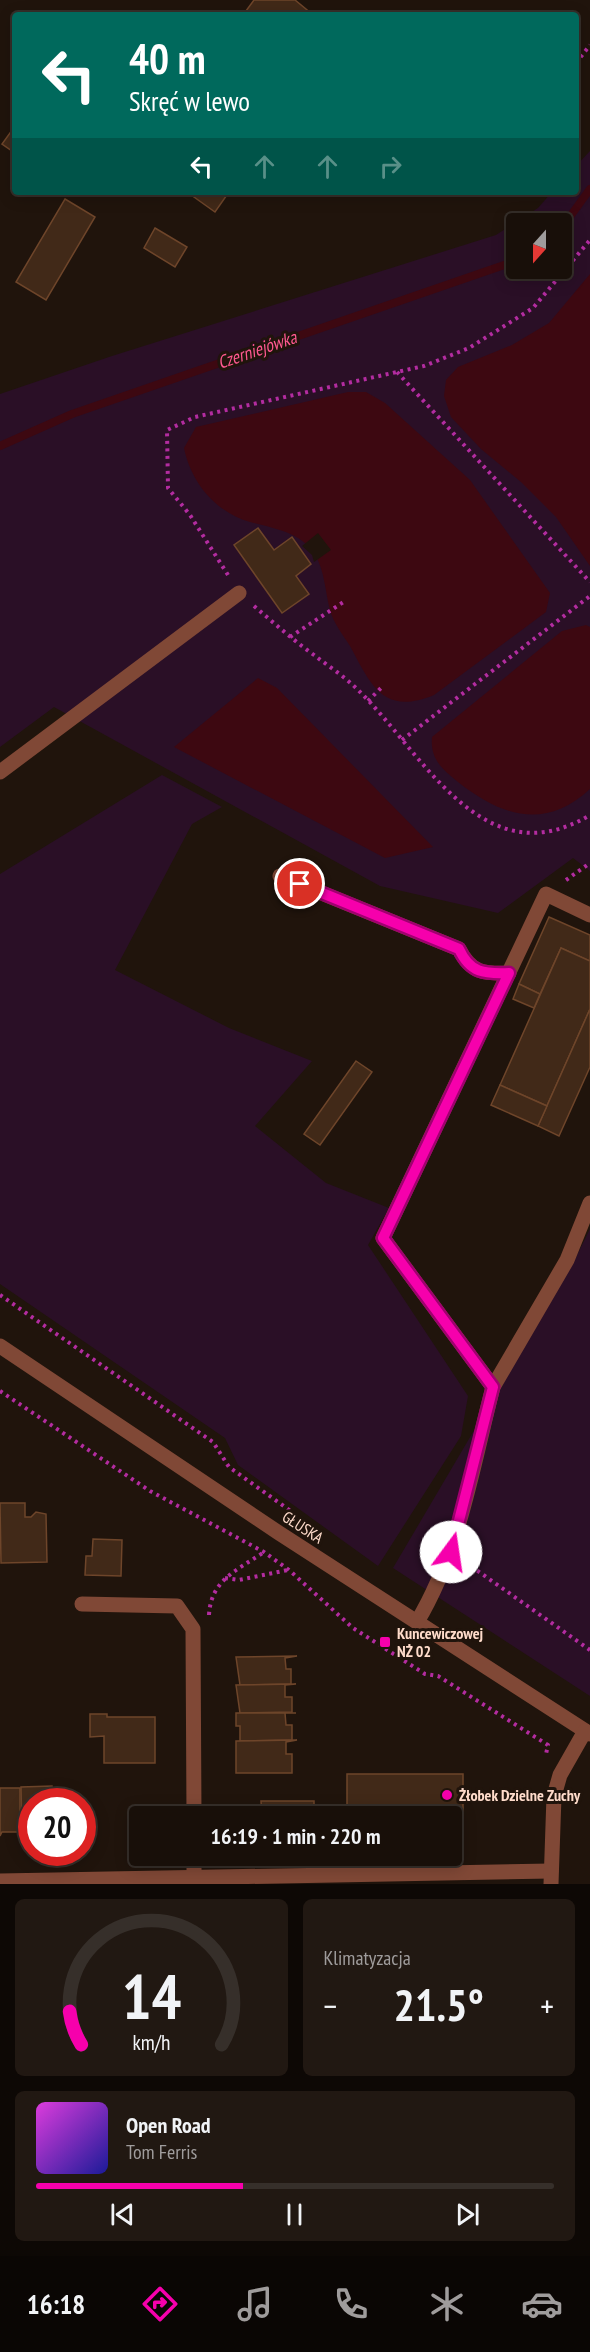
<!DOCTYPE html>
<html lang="pl">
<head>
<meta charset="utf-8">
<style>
	body { margin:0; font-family:"PT Sans Narrow",sans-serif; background:#211812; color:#f1f3f6; height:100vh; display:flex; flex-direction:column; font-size:22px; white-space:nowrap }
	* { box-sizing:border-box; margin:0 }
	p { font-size:20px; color:#9f9c9c }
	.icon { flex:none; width:33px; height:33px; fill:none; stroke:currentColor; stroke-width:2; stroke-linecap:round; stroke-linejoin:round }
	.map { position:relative; height:1884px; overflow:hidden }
	.drawer { display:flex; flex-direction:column; gap:15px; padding:15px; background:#0d0805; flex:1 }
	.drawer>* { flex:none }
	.guide { position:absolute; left:12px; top:12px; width:567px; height:183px; border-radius:6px; box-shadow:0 3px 15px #0003,0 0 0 2px #362f2a; background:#00695c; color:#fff; overflow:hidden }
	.needle { width:39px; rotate:201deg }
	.tools { position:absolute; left:506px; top:213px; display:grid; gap:12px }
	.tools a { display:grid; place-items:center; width:66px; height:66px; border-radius:6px; background:#180f09; box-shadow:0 3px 15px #0003,0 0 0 2px #362f2a; font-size:30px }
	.speed { position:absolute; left:18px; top:1788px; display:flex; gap:12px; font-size:30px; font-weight:700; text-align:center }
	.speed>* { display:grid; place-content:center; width:78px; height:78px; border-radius:50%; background:#180f09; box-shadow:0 3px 15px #0003,0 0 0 2px #362f2a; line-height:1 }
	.speed .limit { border:9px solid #d22; background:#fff; color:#111 }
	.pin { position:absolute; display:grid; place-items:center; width:51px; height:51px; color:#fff; margin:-26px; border:3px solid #fff; border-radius:50%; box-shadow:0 2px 6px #0007 }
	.me { position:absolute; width:66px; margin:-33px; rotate:14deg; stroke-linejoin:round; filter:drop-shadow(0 0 4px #0008) }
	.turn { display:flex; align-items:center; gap:21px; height:126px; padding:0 18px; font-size:27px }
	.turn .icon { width:78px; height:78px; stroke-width:2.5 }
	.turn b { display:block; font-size:42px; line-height:51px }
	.lanes { display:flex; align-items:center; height:57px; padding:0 18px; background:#0003; justify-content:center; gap:30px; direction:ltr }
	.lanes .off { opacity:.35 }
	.big { font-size:45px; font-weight:600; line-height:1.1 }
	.drawer .widget { flex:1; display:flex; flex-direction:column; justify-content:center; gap:9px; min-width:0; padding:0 21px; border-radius:9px; background:#211812 }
	.drawer .dial { align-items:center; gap:0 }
	.dial svg { height:156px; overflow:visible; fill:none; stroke:#362f2a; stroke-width:7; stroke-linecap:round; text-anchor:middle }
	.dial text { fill:#f1f3f6; stroke:none }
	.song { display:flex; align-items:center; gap:18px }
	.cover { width:72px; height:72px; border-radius:9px; background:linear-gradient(135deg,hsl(300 70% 55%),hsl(240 70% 35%)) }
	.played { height:6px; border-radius:3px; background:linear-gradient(90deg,#f600ac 40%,#362f2a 40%) }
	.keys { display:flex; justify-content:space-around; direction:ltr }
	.heat { display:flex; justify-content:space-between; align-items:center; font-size:33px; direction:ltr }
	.drawer .tiles { flex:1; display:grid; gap:15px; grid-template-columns:1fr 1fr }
	.widget:last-child { grid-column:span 2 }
	.trip { position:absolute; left:129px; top:1806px; width:333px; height:60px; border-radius:6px; background:#180f09; box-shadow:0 3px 15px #0003,0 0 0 2px #362f2a; font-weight:600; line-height:60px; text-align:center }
	.dock { display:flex; height:96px; justify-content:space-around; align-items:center; background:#0a0604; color:#9f9c9c }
	.dock .icon { width:42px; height:42px }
	.dock .active { color:#f600ac }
	.dock b { font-size:27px; color:#f1f3f6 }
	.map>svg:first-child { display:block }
	.green { fill:#2a0f26; fill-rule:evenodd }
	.water { fill:#3d0811 }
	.pier { fill:#20140c }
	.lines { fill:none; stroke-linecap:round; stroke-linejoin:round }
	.stream { stroke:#3d0811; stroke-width:8 }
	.building { fill:#412918; stroke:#6e452a; stroke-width:1.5 }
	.path { stroke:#b32ca0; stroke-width:4; stroke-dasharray:3 4.5; stroke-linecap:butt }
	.minor { stroke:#804836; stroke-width:15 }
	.route-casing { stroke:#a00070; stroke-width:15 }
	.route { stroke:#f600ac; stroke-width:10 }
	.poi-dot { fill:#f600ac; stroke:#20140c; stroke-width:2 }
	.labels { text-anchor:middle; stroke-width:6; stroke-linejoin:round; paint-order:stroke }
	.street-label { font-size:16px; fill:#ffdccb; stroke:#20140c }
	.poi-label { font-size:16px; font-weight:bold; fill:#ffdccb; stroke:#20140c; text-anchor:start }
	.water-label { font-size:18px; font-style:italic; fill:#ff5991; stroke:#20140c }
</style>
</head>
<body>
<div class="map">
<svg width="590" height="1884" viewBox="0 0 590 1884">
	<rect width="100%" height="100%" fill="#20140c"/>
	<g class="green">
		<path d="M590,151V871L573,858L498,913L380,886L54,707L0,747V394L112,356L496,235L538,208L552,192H576V166ZM516,224H561V268H516Z"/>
		<polygon points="162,775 222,807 192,824 115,970 229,1028 312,1061 255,1126 326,1183 389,1208 368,1245 468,1396 461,1436 378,1566 238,1465 225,1438 0,1284 0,874"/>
		<polygon points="590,1229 590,1696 393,1568 575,1259"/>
	</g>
	<g class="water">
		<polygon points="590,274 590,566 556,517 521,482 481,449 451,417 444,396 446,380 458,367 512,345 549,323"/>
		<path d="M348,392H366L385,403L470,480L550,593L546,612L434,695C383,716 371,685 350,646C343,635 333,622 330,610C325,592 325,570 314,553C300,532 272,528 250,522C215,512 191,482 184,448L196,427Z"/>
		<path d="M586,625L590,627V789C545,831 501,816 458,782C442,769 430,759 432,737L562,631Z"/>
		<polygon points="258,678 277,688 433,847 385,858 174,747"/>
	</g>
	<polygon class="pier" points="318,533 331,550 314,562 312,555 302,546"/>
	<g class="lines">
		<g class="stream">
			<polyline points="561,229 590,189"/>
			<polyline points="0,446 72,414 516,261"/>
		</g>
	</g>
	<g class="building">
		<polygon points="254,0 295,0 312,14 243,15"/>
		<polygon points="15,126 15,153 2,144"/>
		<polygon points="187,192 229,192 215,212"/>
		<polygon points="65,199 95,217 46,300 16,282"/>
		<polygon points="155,228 187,247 175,267 144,248"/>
		<polygon points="258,528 274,550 292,537 311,564 296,576 309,594 282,613 234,545"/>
		<polygon points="549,917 590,935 590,961 561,948 540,994 519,984"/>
		<polygon points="561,948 590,961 590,1009 547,1106 500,1085"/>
		<polygon points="519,984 540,994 534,1008 513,999"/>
		<polygon points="590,1009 590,1067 559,1136 538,1126"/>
		<polygon points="356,1061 372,1072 320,1145 304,1134"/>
		<polygon points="500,1085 547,1106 538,1126 491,1105"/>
		<polygon points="0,1503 25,1503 25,1517 31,1517 36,1512 46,1514 47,1562 1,1563"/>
		<polygon points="93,1539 122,1540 121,1576 85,1575 86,1556 92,1556"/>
		<polygon points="297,1656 285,1658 286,1669 291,1669 291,1684 240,1685 236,1657"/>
		<polygon points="296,1684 285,1685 285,1697 292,1697 292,1712 240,1713 236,1685"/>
		<polygon points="236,1713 296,1713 285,1713 286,1725 292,1725 292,1740 240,1741 240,1726 236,1726"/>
		<polygon points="90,1714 107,1714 107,1717 155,1717 155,1763 104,1763 104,1736 90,1737"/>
		<polygon points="297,1740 286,1742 286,1754 292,1754 292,1773 236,1773 236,1741"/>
		<polygon points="347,1774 463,1774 463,1821 452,1821 452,1816 347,1816"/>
		<polygon points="52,1786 53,1802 32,1802 32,1835 28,1835 28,1831 22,1831 21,1787"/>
		<polygon points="0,1788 20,1788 20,1832 2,1832 0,1836"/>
		<polygon points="261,1801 314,1801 314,1816 262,1816"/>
		<polygon points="235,1814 261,1814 262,1816 235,1816"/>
	</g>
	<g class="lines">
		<g class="path">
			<polyline points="576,63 590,45"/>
			<polyline points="397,372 590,582"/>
			<polyline points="228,575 190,515 168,488 167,430 195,417 424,366 469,348 533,308 590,240"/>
			<path d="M254,606C274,623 293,640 314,655C328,666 344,676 357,689C422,751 482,880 590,815"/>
			<polyline points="290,637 345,601"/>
			<polyline points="368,701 382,687"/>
			<polyline points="402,740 590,596"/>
			<polyline points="566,880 590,863"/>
			<polyline points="0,1295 213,1442 229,1467 292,1512"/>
			<polyline points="0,1391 150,1491 264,1552 289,1570 353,1628 425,1674 438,1676 548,1745 546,1754"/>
			<polyline points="465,1562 590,1650"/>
			<polyline points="225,1578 239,1580 288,1570"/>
			<path d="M209,1615C211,1579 238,1570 264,1552"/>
		</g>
		<g class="minor">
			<polyline points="0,772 239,593"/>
			<path d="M280,876L459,949C471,973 484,974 509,973"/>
			<polyline points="0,1346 279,1533 590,1734"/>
			<polyline points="493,1387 567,1260 590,1203"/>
			<polyline points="82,1604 177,1606 193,1629 194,1816"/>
			<path d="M417,1622C460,1550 472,1468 493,1387L383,1238L546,894L590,915"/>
			<polyline points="194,1856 194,1878"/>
			<polyline points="0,1881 551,1871"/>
			<polyline points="551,1884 554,1796 560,1775 585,1731"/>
		</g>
	</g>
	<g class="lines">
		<defs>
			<path id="route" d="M300,884L459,949C470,973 484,974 509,973L383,1238L493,1387L451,1552"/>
		</defs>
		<use href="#route" class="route-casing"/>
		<use href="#route" class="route"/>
	</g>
	<g class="poi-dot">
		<rect x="379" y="1636" width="12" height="12" rx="3"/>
		<circle cx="447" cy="1795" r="6"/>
	</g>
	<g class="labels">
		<g class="street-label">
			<text transform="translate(303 1527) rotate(33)" y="6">GŁUSKA</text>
		</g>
		<g class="poi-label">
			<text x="397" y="1639">Kuncewiczowej<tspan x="397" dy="18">NŻ 02</tspan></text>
			<text x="459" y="1801">Żłobek Dzielne Zuchy</text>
		</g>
		<g class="water-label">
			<text transform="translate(257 350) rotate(-19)" y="6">Czerniejówka</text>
		</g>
	</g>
</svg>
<div class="tools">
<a><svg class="needle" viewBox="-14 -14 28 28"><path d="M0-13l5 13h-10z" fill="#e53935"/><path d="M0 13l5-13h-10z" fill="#9f9c9c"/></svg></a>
</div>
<div class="speed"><div class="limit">20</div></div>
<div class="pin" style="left:300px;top:884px;background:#d93025"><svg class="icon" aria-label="arrive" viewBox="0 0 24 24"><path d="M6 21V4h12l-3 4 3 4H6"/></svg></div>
<svg class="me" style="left:451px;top:1552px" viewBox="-20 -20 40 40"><circle r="19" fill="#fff"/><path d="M0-13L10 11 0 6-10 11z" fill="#f600ac"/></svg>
<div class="trip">16:19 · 1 min · 220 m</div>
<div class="guide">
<div class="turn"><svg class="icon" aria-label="left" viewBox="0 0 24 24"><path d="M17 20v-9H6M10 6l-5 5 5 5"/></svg><div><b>40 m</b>Skręć w lewo</div></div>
<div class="lanes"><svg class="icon" aria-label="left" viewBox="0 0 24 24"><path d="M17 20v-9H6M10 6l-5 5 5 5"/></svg><svg class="icon off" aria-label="ahead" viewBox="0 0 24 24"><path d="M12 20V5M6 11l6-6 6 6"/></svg><svg class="icon off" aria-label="ahead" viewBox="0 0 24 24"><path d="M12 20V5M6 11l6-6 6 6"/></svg><svg class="icon off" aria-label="right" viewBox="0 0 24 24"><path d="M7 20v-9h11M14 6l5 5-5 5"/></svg></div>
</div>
</div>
<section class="drawer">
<div class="tiles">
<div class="widget dial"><svg viewBox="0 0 100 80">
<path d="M14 69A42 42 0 1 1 86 69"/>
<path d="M14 69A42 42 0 0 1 8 52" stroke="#f600ac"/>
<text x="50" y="56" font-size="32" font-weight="700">14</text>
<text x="50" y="72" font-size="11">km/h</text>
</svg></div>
<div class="widget"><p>Klimatyzacja</p>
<div class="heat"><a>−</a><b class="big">21.5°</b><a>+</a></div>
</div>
<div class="widget">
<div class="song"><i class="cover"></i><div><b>Open Road</b><p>Tom Ferris</p></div></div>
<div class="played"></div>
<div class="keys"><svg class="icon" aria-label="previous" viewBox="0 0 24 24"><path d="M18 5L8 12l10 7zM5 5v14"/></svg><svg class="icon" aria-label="pause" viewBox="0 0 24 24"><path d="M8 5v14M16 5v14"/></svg><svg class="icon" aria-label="next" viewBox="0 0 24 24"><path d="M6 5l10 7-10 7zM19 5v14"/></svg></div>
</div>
</div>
</section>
<nav class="dock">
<b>16:18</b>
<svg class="icon active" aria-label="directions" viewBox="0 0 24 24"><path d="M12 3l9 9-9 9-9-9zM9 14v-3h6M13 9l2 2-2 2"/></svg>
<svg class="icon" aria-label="music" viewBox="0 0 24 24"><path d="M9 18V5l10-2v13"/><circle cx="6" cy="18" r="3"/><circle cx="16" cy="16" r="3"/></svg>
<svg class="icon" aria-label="phone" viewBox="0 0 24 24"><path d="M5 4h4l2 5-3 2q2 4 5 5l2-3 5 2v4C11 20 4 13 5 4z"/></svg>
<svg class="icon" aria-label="climate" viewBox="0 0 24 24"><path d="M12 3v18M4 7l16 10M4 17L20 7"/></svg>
<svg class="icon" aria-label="car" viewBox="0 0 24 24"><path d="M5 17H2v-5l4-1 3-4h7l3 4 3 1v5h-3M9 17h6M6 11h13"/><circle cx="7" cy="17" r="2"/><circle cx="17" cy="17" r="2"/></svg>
</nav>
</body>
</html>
